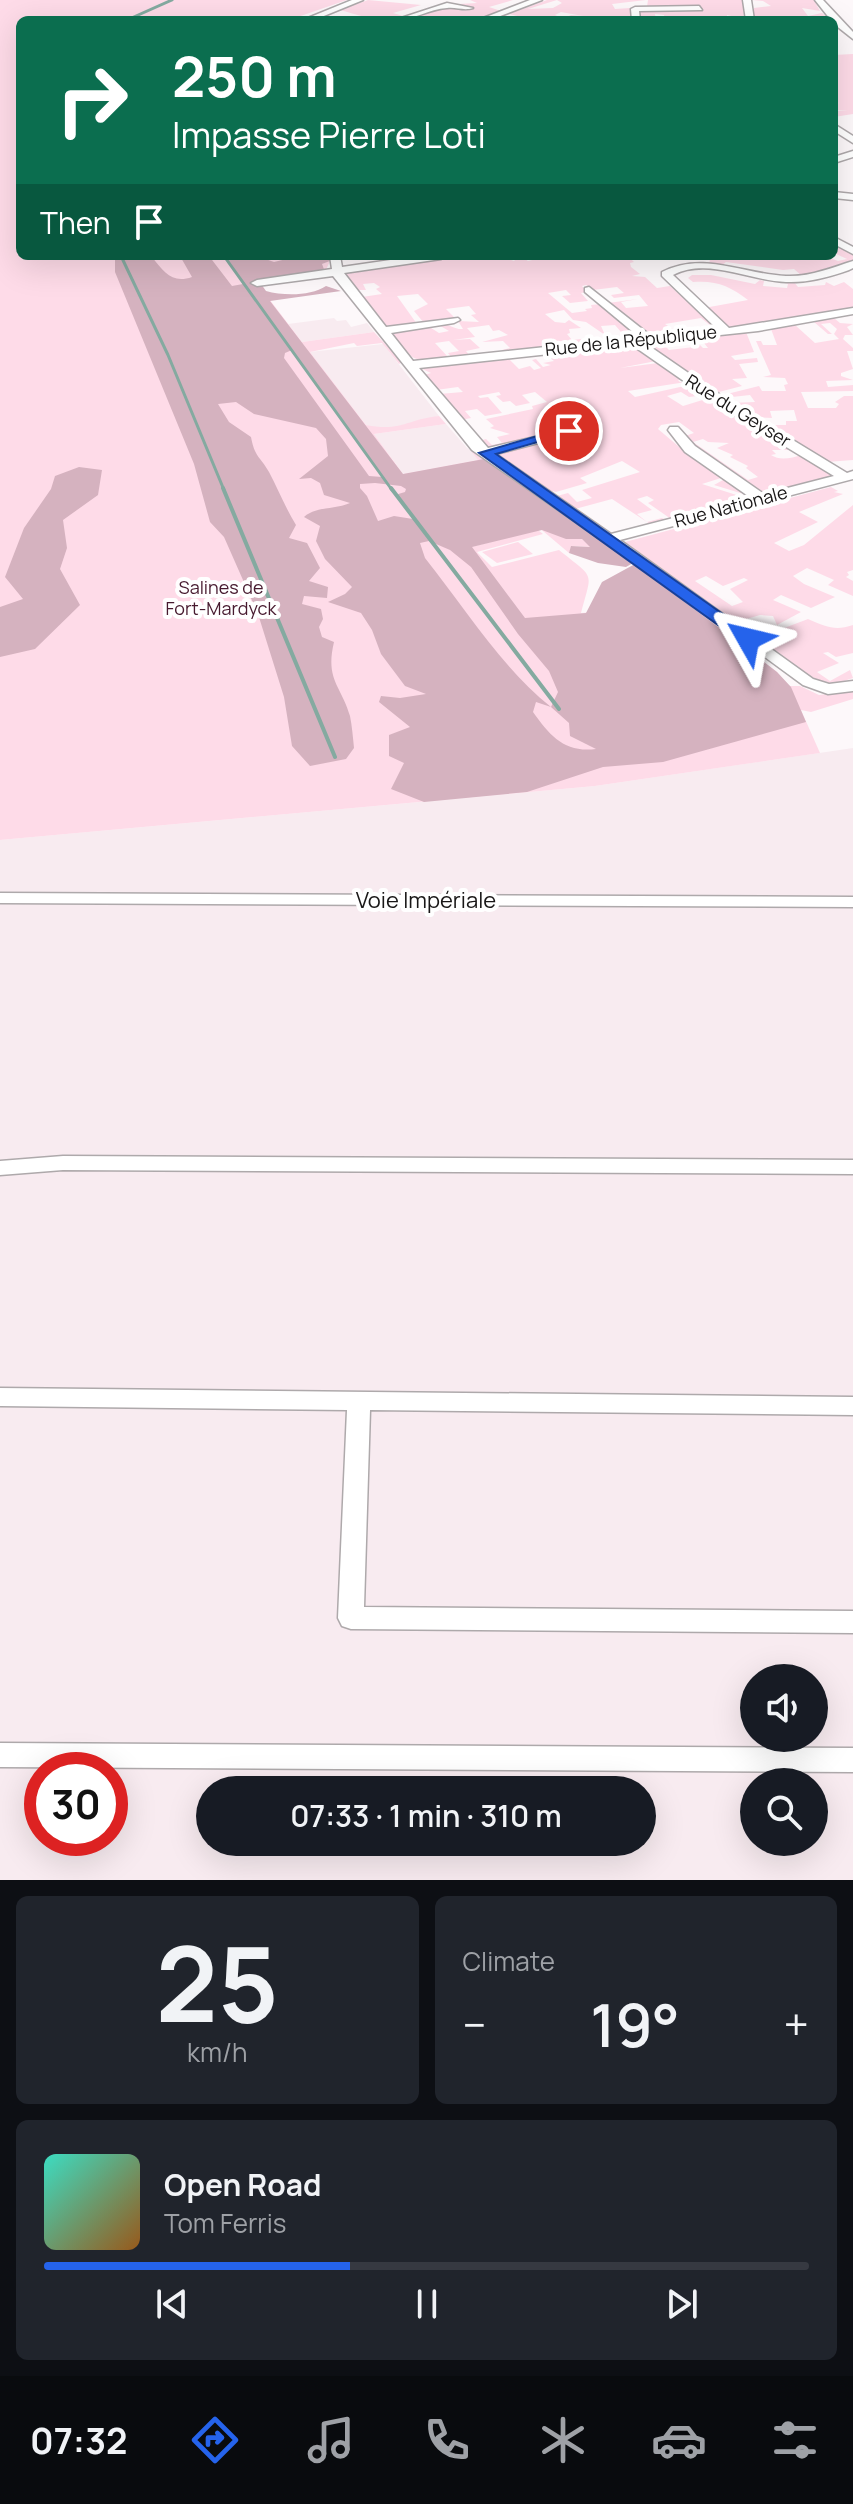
<!DOCTYPE html>
<html lang="en">
<head>
<meta charset="utf-8">
<style>
	body { margin:0; font-family:Manrope,sans-serif; background:#20242c; color:#f1f3f6; height:100vh; display:flex; flex-direction:column; font-size:30px; white-space:nowrap }
	* { box-sizing:border-box; margin:0 }
	p { font-size:26px; color:#9ea1a6 }
	.icon { flex:none; width:44px; height:44px; fill:none; stroke:currentColor; stroke-width:2; stroke-linecap:round; stroke-linejoin:round }
	.map { position:relative; height:1880px; overflow:hidden }
	.panel { display:flex; flex-direction:column; gap:16px; padding:16px; background:#0d0f14; flex:1 }
	.panel>* { flex:none }
	.hud { position:absolute; left:16px; top:16px; width:822px; height:244px; border-radius:12px; box-shadow:0 8px 32px #0002; background:#0b6e4f; color:#fff; overflow:hidden }
	.fabs { position:absolute; left:740px; top:1664px; display:grid; gap:16px }
	.fabs a { display:grid; place-items:center; width:88px; height:88px; border-radius:50%; background:#171b24; box-shadow:0 8px 32px #0002; font-size:40px }
	.speed { position:absolute; left:24px; top:1752px; display:flex; gap:16px; font-size:40px; font-weight:700; text-align:center }
	.speed>* { display:grid; place-content:center; width:104px; height:104px; border-radius:50%; background:#171b24; box-shadow:0 8px 32px #0002; line-height:1 }
	.speed .limit { border:12px solid #d22; background:#fff; color:#111 }
	.pin { position:absolute; display:grid; place-items:center; width:68px; height:68px; color:#fff; margin:-34px; border:4px solid #fff; border-radius:50%; box-shadow:0 2px 8px #0007 }
	.me { position:absolute; width:88px; margin:-44px; rotate:307deg; stroke-linejoin:round; filter:drop-shadow(0 0 6px #0008) }
	.turn { display:flex; align-items:center; gap:28px; height:168px; padding:0 24px; font-size:36px }
	.turn .icon { width:104px; height:104px; stroke-width:2.5 }
	.turn b { display:block; font-size:56px; line-height:68px }
	.then { display:flex; align-items:center; height:76px; padding:0 24px; background:#0003; gap:16px; font-size:30px }
	.big { font-size:60px; font-weight:600; line-height:1.1 }
	.panel .card { flex:1; display:flex; flex-direction:column; justify-content:center; gap:12px; min-width:0; padding:0 28px; border-radius:12px; background:#20242c }
	.panel .dial { align-items:center; gap:0 }
	.dial b { font-size:104px; line-height:1 }
	.song { display:flex; align-items:center; gap:24px }
	.cover { width:96px; height:96px; border-radius:12px; background:linear-gradient(135deg,hsl(170 70% 55%),hsl(30 70% 35%)) }
	.played { height:8px; border-radius:4px; background:linear-gradient(90deg,#2563eb 40%,#363941 40%) }
	.keys { display:flex; justify-content:space-around; direction:ltr }
	.heat { display:flex; justify-content:space-between; align-items:center; font-size:44px; direction:ltr }
	.panel .tiles { flex:1; display:grid; gap:16px; grid-template-columns:1fr 1fr }
	.card:last-child { grid-column:span 2 }
	.trip { position:absolute; left:196px; top:1776px; width:460px; height:80px; border-radius:40px; background:#171b24; box-shadow:0 8px 32px #0002; font-weight:600; line-height:80px; text-align:center }
	.tabs { display:flex; height:128px; justify-content:space-around; align-items:center; background:#090b0e; color:#9ea1a6 }
	.tabs .icon { width:56px; height:56px }
	.tabs .active { color:#2563eb }
	.tabs b { font-size:36px; color:#f1f3f6 }
	.map>svg:first-child { display:block }
	.built { fill:#f8ebf0; fill-rule:evenodd }
	.green { fill:#fedbe8; fill-rule:evenodd }
	.forest { fill:#d5b2bf; fill-rule:evenodd }
	.lines { fill:none; stroke-linecap:round; stroke-linejoin:round }
	.stream-far1 { stroke:#84aaa0; stroke-width:3 }
	.stream { stroke:#84aaa0; stroke-width:4 }
	.minor-casing { stroke:#aea9ab; stroke-width:3 }
	.minor { fill:#fff; fill-rule:evenodd }
	.route { fill:#2563eb; stroke:#184099; stroke-width:2 }
	.labels { text-anchor:middle; stroke-width:8; stroke-linejoin:round; paint-order:stroke }
	.far-street-label { font-size:18px; fill:#191717; stroke:#fff }
	.far-park-label { font-size:18px; fill:#471a2f; stroke:#fff }
	.street-label { font-size:22px; fill:#191717; stroke:#fff }
</style>
</head>
<body>
<div class="map">
<svg width="853" height="1880" viewBox="0 0 853 1880">
	<rect width="100%" height="100%" fill="#fdf8fa"/>
	<g class="built">
		<polygon points="334,318 337,321 346,320 351,327 367,323 374,332 302,342 288,324"/>
		<polygon points="383,344 439,416 395,428 377,429 366,425 309,352"/>
		<polygon points="446,424 467,448 484,459 403,474 374,434"/>
		<path d="M853,748V1880H0V840L595,786ZM754,1678H814V1738H754ZM42,1770H110V1838H42ZM754,1782H814V1842H754ZM210,1790H642V1842H210Z"/>
	</g>
	<g class="green">
		<path d="M0,0H347L289,20H20V256H316L313,259L321,264L330,261L325,272L257,283L302,342L374,332L402,362L399,364L382,343L357,346L354,343L310,352L366,425C401,432 408,419 439,416L446,424L374,434L403,474L478,460L471,451L541,498L566,539L581,538L591,547L572,546L569,553L537,526L471,547L538,530L543,534L477,552L492,567L559,550C596,580 592,570 581,613L690,605L777,672L789,686H800L819,695L853,691V699L811,712L801,710L820,753L595,786L0,840Z"/>
		<path d="M368,0L421,5L393,13L403,16C381,24 362,16 340,10Z"/>
		<polygon points="470,0 513,0 489,7 501,11 475,20 455,20 452,16 445,20 427,17 406,20 448,6 467,9 471,7 459,4 477,3"/>
		<polygon points="547,0 557,0 528,9 553,8 562,3 557,0 646,0 612,4 615,9 630,8 632,20 560,20 571,15 583,16 561,12 555,15 560,17 556,20 534,20 509,14"/>
		<polygon points="648,0 743,0 744,19 727,15 727,18 702,18 726,20 660,20 665,19 664,15 655,14 656,20 640,20 638,9 701,11 685,5 647,7"/>
		<polygon points="752,0 814,0 820,11 802,8 808,16 822,13 827,17 754,20 770,19 754,16 754,8 771,6 763,1"/>
		<polygon points="853,54 853,114 834,117 838,115 834,111 848,110 834,110 834,104 839,103 834,102 834,55"/>
		<polygon points="834,244 853,255 853,260 802,276 794,269 783,270 726,262 721,266 708,264 710,261 708,258 699,256 825,256 838,261 847,259 834,253"/>
		<path d="M461,256H499L514,261L517,258L510,257L521,256L528,261L541,258L539,256H589L596,260L611,257L621,259L617,256H660L631,259L634,262L630,263L631,267L640,274L632,276L645,277L657,288L670,286L718,329L706,330L703,328L711,326L701,318L665,324L679,333L648,336L608,303L638,299L621,302L626,308L648,306L639,295L614,298L611,295L624,293L617,287L593,290L586,285L582,286L587,292L581,293L588,301L570,303L562,296L571,295L566,290L548,293L572,313L587,311L585,309L592,308L591,305L601,304L641,337L627,339L615,325L601,326L605,335L586,322L573,320L564,310L545,314L555,322L565,323L569,320L581,328L569,329L570,333L567,334L572,340L581,339L584,344L505,352L502,350L510,348L503,341L482,342L508,335L499,330L493,331L489,325L467,328L475,337L453,340L470,339L480,348L466,351L470,356L452,358L448,353L459,351L449,341L435,343L449,358C410,363 414,361 390,332L428,326L439,333L449,331L437,324C448,322 454,330 463,329L458,321L479,322L471,315L476,314L469,306L446,309L455,318L424,323L414,311L428,304L418,294L397,296L417,324L387,329L362,297L382,294L376,289L380,287L374,283L363,284L366,290H357L344,274Z"/>
		<path d="M692,275H711L755,284L760,280L764,281L763,286L787,288L788,284L777,280L817,281L794,282L798,287L825,285L826,282L834,286L844,282L853,289V308L727,328L704,308L748,300C730,286 716,280 693,282L688,278Z"/>
		<polygon points="834,318 840,323 853,324 847,327 853,335 845,335 843,339 853,348 853,351 847,351 853,369 841,373 841,376 853,380 826,381 828,387 853,385 853,391 801,392 808,408 836,408 839,404 835,402 844,396 853,396 853,460 827,462 765,425 786,425 786,421 797,421 794,410 770,411 772,418 752,417 729,403 755,402 750,395 723,398 719,396 759,386 762,391 786,391 784,385 788,384 785,378 763,377 771,375 756,341 761,341 763,345 777,345 771,329 795,325 815,343 839,339 834,334 837,329 830,323 821,324 832,334 828,334 814,322"/>
		<polygon points="746,332 754,352 731,356 735,360 757,358 758,362 739,364 747,378 732,379 742,386 715,393 647,344 660,341 669,350 694,347 691,343 697,342 703,348 708,348 701,339 693,337"/>
		<path d="M624,344L633,346L656,361L620,368L658,363L682,379L678,380L680,382H686L628,391L635,397L689,385L705,395L689,397L681,392L667,396L683,406L709,398L793,450H772L776,454L771,455C780,461 791,458 802,455L832,474L831,477L762,495L692,446L685,436L694,433L679,422L661,425L658,429L684,451L750,496L714,485L723,480L721,478L702,484L749,499L671,519L648,503L654,500L647,496L637,499L652,510L637,514L647,522L662,518L666,520L650,524L612,499L575,509L557,496L568,493L577,502L592,498L582,490L640,472L622,461L580,478L587,483L556,492L549,490L497,456L498,452L585,422L489,449L479,441L486,439L492,445L502,443L497,437L510,434L490,428L494,426L486,419L533,409L532,406L547,402L535,392L522,395L530,403L516,406L510,401L503,402L496,396L501,395L499,392L478,396L480,398L488,397L502,413L485,416L477,409L465,411L471,418L461,420L439,394L463,392L458,387L436,390L424,375L431,373L420,368L507,357L519,369L530,366L534,370L541,368L532,360L536,359L543,367L551,365L543,363L554,361L545,354ZM703,439L708,442L729,443L717,448L733,455L730,457L748,466L746,468L758,477L748,480L693,442Z"/>
		<path d="M831,487L838,491L834,492L843,494L799,512L818,522L774,543L789,551L804,545L853,505V570L847,572L849,575L846,577L853,581V596L828,585L834,580L807,568L793,576L804,584L835,597L811,608L781,595L773,600L801,612L777,625L773,616L760,615L736,622L625,542ZM706,576L723,586L744,578L748,580L730,589L743,602L732,606L695,581Z"/>
		<polygon points="518,542 533,554 497,563 482,552"/>
		<path d="M808,619C827,627 835,631 853,625V653L836,657L828,652L823,653L839,663L817,672L830,681L850,670L853,678L829,686L819,683L758,638Z"/>
	</g>
	<g class="forest">
		<path d="M115,256L152,257C164,272 172,284 192,277L180,256H209L232,286L243,284L224,256H257L274,262L299,256L329,258L330,261L322,264L325,272L261,284L266,291C284,296 311,296 326,286L341,291L270,301L403,474L484,459L633,563L626,567L598,563L569,553L571,546L590,547L582,539H566L542,530L472,547L525,618L586,613L602,582L635,564L777,672L791,687L806,722L663,762L603,767L527,792L424,802L391,789L404,763L389,756V735L410,727L379,702L381,696L400,698L426,694L405,686L381,654L372,630L361,613L328,602L345,594L352,587L325,559L316,541L320,526L304,517C316,506 334,510 350,503L324,495L320,483L311,478L299,479L328,456L326,439L316,428L254,414L236,402L218,404L229,422L251,437C255,458 260,456 269,472C278,489 285,507 296,525L289,538L307,543L320,568L309,581L328,587L327,598L304,596L302,604L321,609L323,619L319,627L322,637L334,642C325,680 341,685 350,716C352,726 353,738 354,748L346,759L310,766L292,746L284,697L258,614L224,537L210,522L194,464L115,272ZM292,350L382,477L369,476L284,358L285,353ZM375,483L401,486L406,489L405,492L395,495L413,519L394,516L378,521L367,496L360,488V484ZM429,541L450,550L471,567L518,634L549,671L558,692L551,707C501,667 465,608 425,558L420,543ZM536,702L551,707L569,723L570,736L596,749C565,753 550,736 533,712Z"/>
		<polygon points="79,467 102,470 98,495 63,520 67,548 60,569 80,605 35,649 0,657 0,607 23,599 5,577 24,528 51,489 55,476"/>
	</g>
	<g class="lines">
		<g class="stream-far1">
			<polyline points="127,20 172,0"/>
			<polyline points="121,256 168,355 224,490"/>
			<polyline points="224,256 392,490"/>
		</g>
		<g class="stream">
			<polyline points="223,488 335,757"/>
			<polyline points="391,488 559,709"/>
		</g>
		<defs>
			<g id="minor">
				<polygon points="352,0 363,0 314,20 303,20"/>
				<polygon points="530,0 542,0 490,20 478,20"/>
				<polygon points="743,0 751,0 754,20 746,20"/>
				<polygon points="815,0 823,0 853,32 853,39 834,24"/>
				<path d="M447,3L473,8C464,11 457,7 447,8C429,9 414,20 395,20Z"/>
				<polygon points="699,6 702,10 639,11 640,20 632,20 631,9 635,7"/>
				<polygon points="834,124 853,136 853,143 834,131"/>
				<polygon points="853,151 853,157 834,163 834,157"/>
				<polygon points="834,192 853,194 853,200 834,198"/>
				<polygon points="834,237 853,247 853,254 834,244"/>
				<path d="M330,256H340L342,267L418,256H446L441,259L344,273L386,327L458,318L460,320L454,323L391,333L413,361L639,337L585,292V288L589,287L651,336L717,329L662,276V272C703,251 743,274 786,276C810,277 831,268 853,261V268L849,270C829,277 807,283 786,282C750,281 708,257 673,275L729,328L853,308V314L758,331L645,343L732,403L847,473L853,471V479L620,540L813,679L829,684L853,681V691L828,694L803,685L679,594L472,450L333,276L257,286L251,283L257,280L332,269ZM632,345L724,409L834,476L764,494L695,446L678,427H670L668,430L685,452L751,498L611,534L496,454L573,434V428L488,448L419,368Z"/>
				<polygon points="0,893 853,897 853,907 0,903"/>
				<polygon points="63,1156 853,1160 853,1174 63,1170 0,1175 0,1161"/>
				<polygon points="0,1388 853,1397 853,1415 370,1410 364,1607 853,1611 853,1633 351,1629 342,1626 338,1618 347,1410 0,1406"/>
				<polygon points="0,1743 853,1748 853,1772 0,1767"/>
			</g>
		</defs>
		<use href="#minor" class="minor-casing"/>
		<use href="#minor" class="minor"/>
	</g>
	<polygon class="route" points="565,428 576,431 496,454 754,636 754,643 743,643 479,453"/>
	<g class="labels">
		<g class="far-street-label">
			<text transform="translate(631 341) rotate(-6)" y="6">Rue de la République</text>
			<text transform="translate(738 411) rotate(32)" y="6">Rue du Geyser</text>
			<text transform="translate(731 507) rotate(-15)" y="6">Rue Nationale</text>
		</g>
		<g class="far-park-label">
			<text x="221" y="594">Salines de<tspan x="221" dy="21">Fort-Mardyck</tspan></text>
		</g>
		<g class="street-label">
			<text x="426" y="908">Voie Impériale</text>
		</g>
	</g>
</svg>
<div class="fabs">
<a><svg class="icon" aria-label="sound" viewBox="0 0 24 24"><path d="M4 9h4l5-4v14l-5-4H4zM17 9q2 3 0 6"/></svg></a>
<a><svg class="icon" aria-label="search" viewBox="0 0 24 24"><circle cx="10" cy="10" r="6"/><path d="M15 15l6 6"/></svg></a>
</div>
<div class="speed"><div class="limit">30</div></div>
<div class="pin" style="left:569px;top:431px;background:#d93025"><svg class="icon" aria-label="arrive" viewBox="0 0 24 24"><path d="M6 21V4h12l-3 4 3 4H6"/></svg></div>
<svg class="me" style="left:748px;top:639px" viewBox="-20 -20 40 40"><path d="M0-17L14 15 0 8-14 15z" fill="#2563eb" stroke="#fff" stroke-width="4"/></svg>
<div class="trip">07:33 · 1 min · 310 m</div>
<div class="hud">
<div class="turn"><svg class="icon" aria-label="right" viewBox="0 0 24 24"><path d="M7 20v-9h11M14 6l5 5-5 5"/></svg><div><b>250 m</b>Impasse Pierre Loti</div></div>
<div class="then">Then<svg class="icon" aria-label="arrive" viewBox="0 0 24 24"><path d="M6 21V4h12l-3 4 3 4H6"/></svg></div>
</div>
</div>
<section class="panel">
<div class="tiles">
<div class="card dial"><b>25</b><p>km/h</p></div>
<div class="card"><p>Climate</p>
<div class="heat"><a>−</a><b class="big">19°</b><a>+</a></div>
</div>
<div class="card">
<div class="song"><i class="cover"></i><div><b>Open Road</b><p>Tom Ferris</p></div></div>
<div class="played"></div>
<div class="keys"><svg class="icon" aria-label="previous" viewBox="0 0 24 24"><path d="M18 5L8 12l10 7zM5 5v14"/></svg><svg class="icon" aria-label="pause" viewBox="0 0 24 24"><path d="M8 5v14M16 5v14"/></svg><svg class="icon" aria-label="next" viewBox="0 0 24 24"><path d="M6 5l10 7-10 7zM19 5v14"/></svg></div>
</div>
</div>
</section>
<nav class="tabs">
<b>07:32</b>
<svg class="icon active" aria-label="directions" viewBox="0 0 24 24"><path d="M12 3l9 9-9 9-9-9zM9 14v-3h6M13 9l2 2-2 2"/></svg>
<svg class="icon" aria-label="music" viewBox="0 0 24 24"><path d="M9 18V5l10-2v13"/><circle cx="6" cy="18" r="3"/><circle cx="16" cy="16" r="3"/></svg>
<svg class="icon" aria-label="phone" viewBox="0 0 24 24"><path d="M5 4h4l2 5-3 2q2 4 5 5l2-3 5 2v4C11 20 4 13 5 4z"/></svg>
<svg class="icon" aria-label="climate" viewBox="0 0 24 24"><path d="M12 3v18M4 7l16 10M4 17L20 7"/></svg>
<svg class="icon" aria-label="car" viewBox="0 0 24 24"><path d="M5 17H2v-5l4-1 3-4h7l3 4 3 1v5h-3M9 17h6M6 11h13"/><circle cx="7" cy="17" r="2"/><circle cx="17" cy="17" r="2"/></svg>
<svg class="icon" aria-label="filters" viewBox="0 0 24 24"><path d="M4 7h16M4 17h16"/><circle cx="9" cy="7" r="2"/><circle cx="15" cy="17" r="2"/></svg>
</nav>
</body>
</html>
